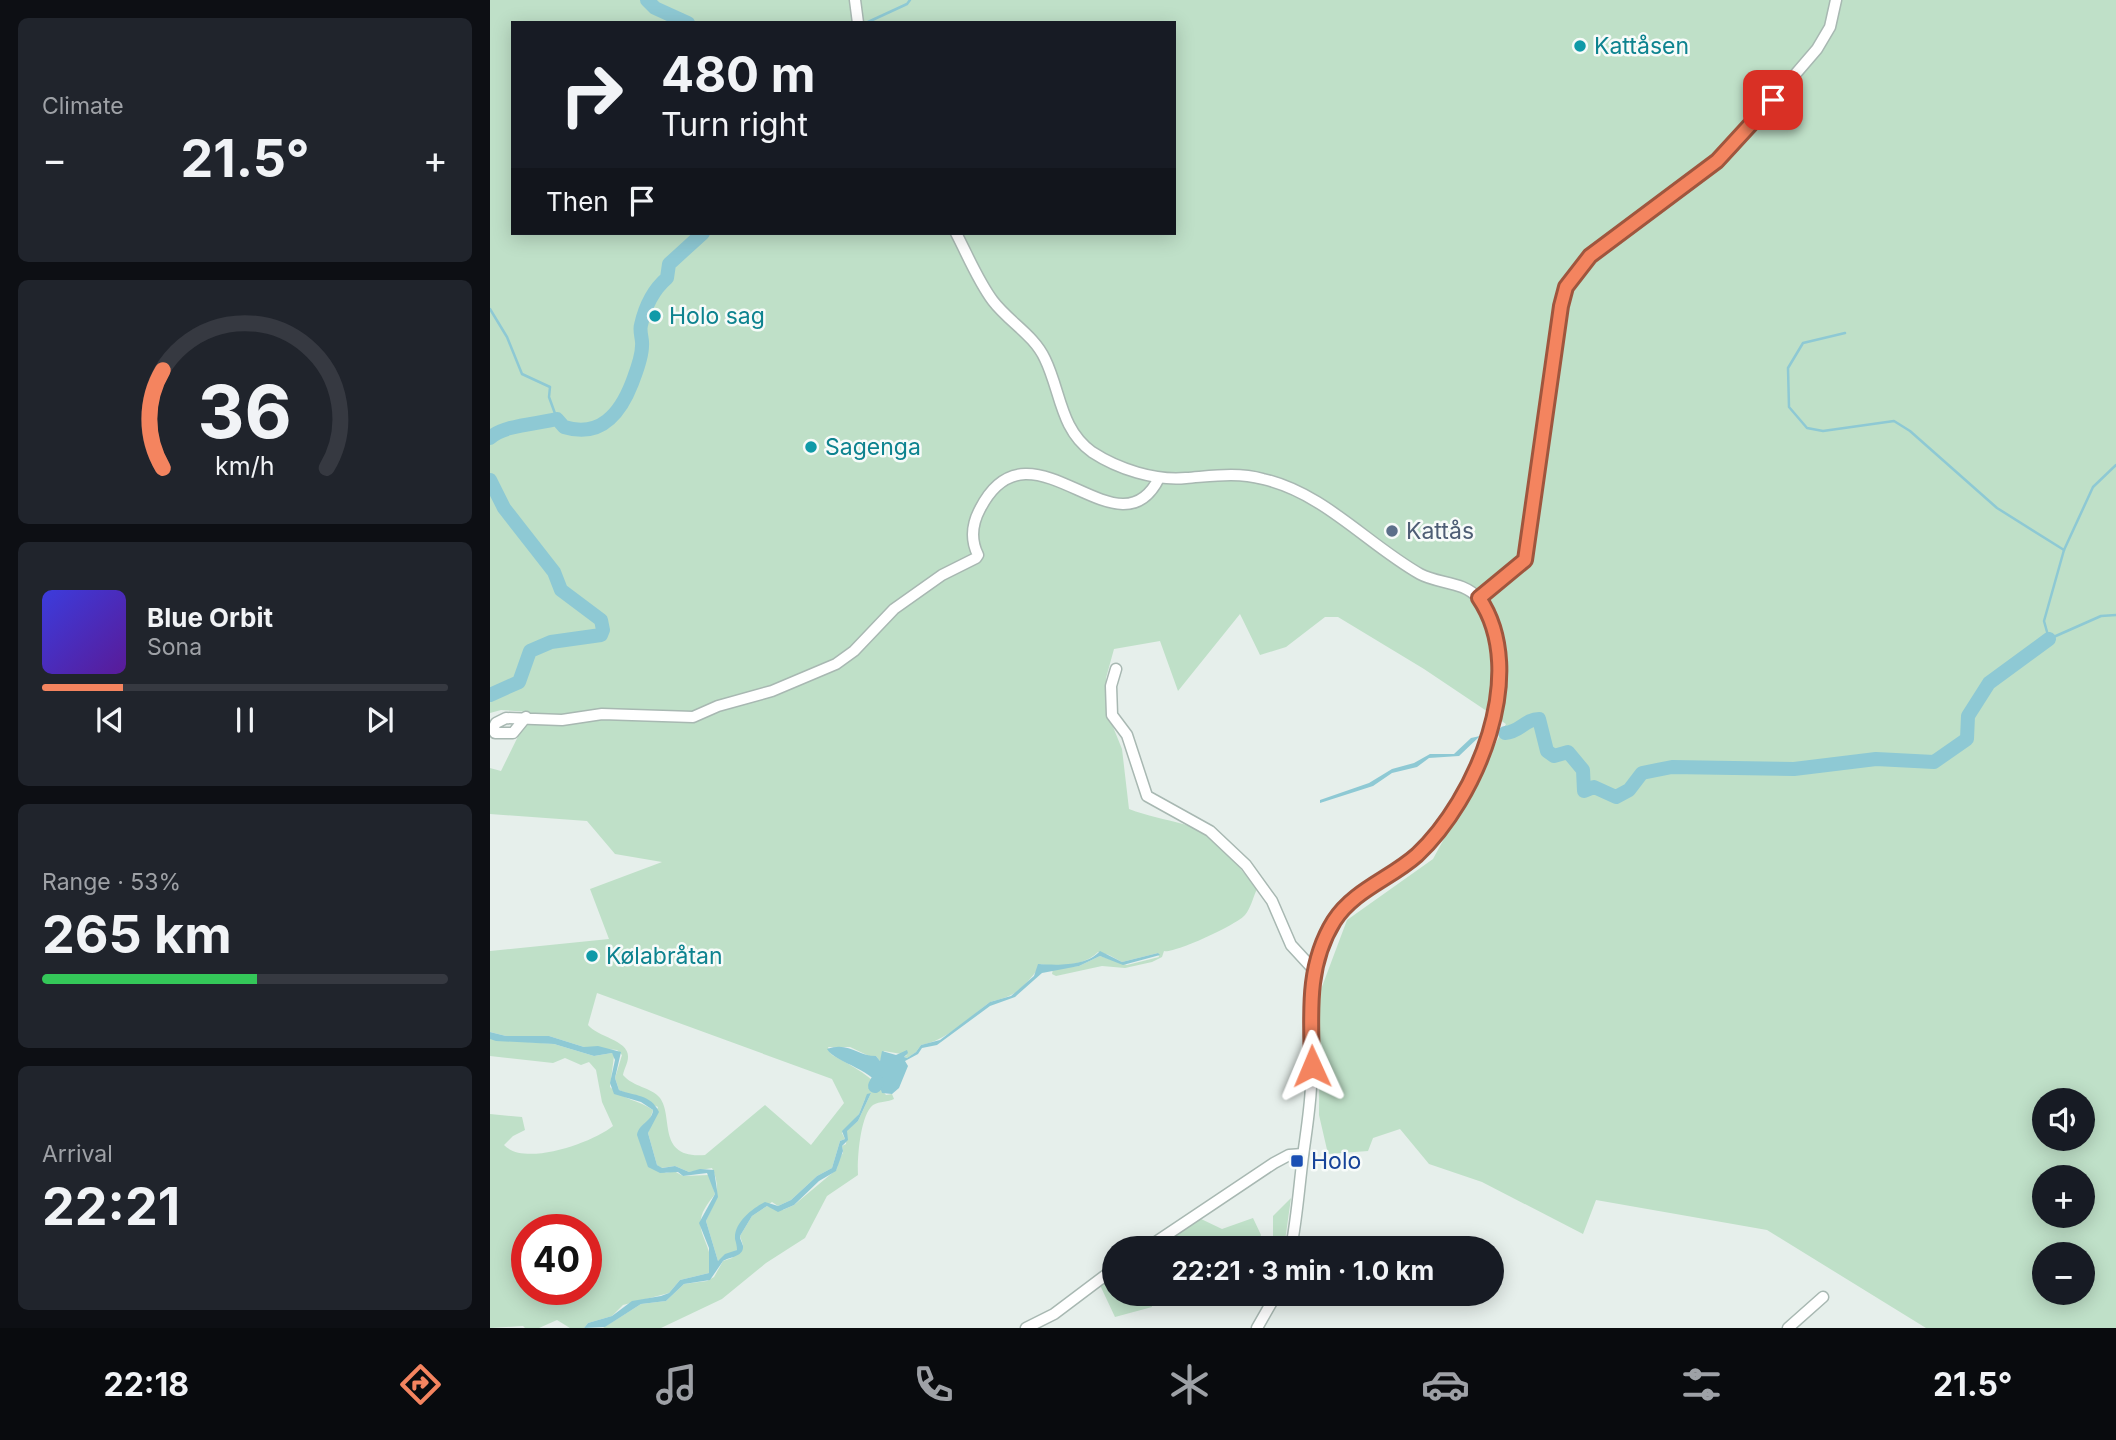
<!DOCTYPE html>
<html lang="en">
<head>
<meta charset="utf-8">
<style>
	body { margin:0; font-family:Inter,sans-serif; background:#20242c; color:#f1f3f6; height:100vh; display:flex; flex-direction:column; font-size:26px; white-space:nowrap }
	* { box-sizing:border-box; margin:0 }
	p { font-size:23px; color:#9ea1a6 }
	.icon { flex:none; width:38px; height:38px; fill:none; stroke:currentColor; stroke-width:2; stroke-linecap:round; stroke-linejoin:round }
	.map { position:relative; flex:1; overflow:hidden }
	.details { display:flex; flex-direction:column; gap:18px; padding:18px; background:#0d0f14; width:490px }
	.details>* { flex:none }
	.hud { position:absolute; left:21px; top:21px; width:665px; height:214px; border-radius:0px; box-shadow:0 4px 18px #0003; background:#171b24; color:#f1f3f6; overflow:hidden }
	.controls { position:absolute; left:1542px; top:1088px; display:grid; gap:14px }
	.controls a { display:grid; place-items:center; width:63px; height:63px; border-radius:50%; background:#171b24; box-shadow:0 4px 18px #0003; font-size:35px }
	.speed { position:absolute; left:21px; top:1214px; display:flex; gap:14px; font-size:35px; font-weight:700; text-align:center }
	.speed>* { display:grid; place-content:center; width:91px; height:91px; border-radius:50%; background:#171b24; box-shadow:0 4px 18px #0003; line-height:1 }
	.speed .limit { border:10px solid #d22; background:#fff; color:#111 }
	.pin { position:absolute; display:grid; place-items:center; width:60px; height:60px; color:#fff; margin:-30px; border-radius:14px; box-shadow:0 4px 10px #0006 }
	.me { position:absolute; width:77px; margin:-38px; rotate:359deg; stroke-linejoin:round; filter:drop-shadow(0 0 5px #0008) }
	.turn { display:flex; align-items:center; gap:24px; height:147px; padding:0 35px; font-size:32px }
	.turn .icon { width:91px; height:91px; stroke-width:2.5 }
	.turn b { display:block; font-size:49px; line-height:60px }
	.then { display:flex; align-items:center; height:66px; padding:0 35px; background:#0003; gap:14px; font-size:26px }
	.big { font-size:52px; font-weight:700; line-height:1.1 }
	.details .widget { flex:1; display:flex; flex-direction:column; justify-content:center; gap:10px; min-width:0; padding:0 24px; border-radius:10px; background:#20242c }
	.details .dial { align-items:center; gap:0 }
	.dial svg { height:182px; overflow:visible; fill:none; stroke:#363941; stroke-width:7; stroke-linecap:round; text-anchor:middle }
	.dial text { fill:#f1f3f6; stroke:none }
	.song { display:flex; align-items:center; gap:21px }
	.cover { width:84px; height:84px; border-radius:10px; background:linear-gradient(135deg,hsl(240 70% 55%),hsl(270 70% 35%)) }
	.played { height:7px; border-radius:4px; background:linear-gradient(90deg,#f4845f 20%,#363941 20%) }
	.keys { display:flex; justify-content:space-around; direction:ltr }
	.heat { display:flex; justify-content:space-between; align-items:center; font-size:38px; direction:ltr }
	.charge { height:10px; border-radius:5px; background:linear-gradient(90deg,#34c759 53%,#363941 0) }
	.trip { position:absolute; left:612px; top:1236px; width:402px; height:70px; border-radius:35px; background:#171b24; box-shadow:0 4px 18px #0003; font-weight:700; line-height:70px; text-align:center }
	.dock { display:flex; height:112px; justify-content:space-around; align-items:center; background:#090b0e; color:#9ea1a6 }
	.dock .icon { width:49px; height:49px }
	.dock .on { color:#f4845f }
	.dock b { font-size:32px; color:#f1f3f6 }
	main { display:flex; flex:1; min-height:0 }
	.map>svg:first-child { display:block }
	.green { fill:#bfe0c8; fill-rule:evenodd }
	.water { fill:#8ec9d4 }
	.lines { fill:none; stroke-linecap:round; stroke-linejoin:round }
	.stream { stroke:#8ec9d4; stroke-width:2.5 }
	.river { stroke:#8ec9d4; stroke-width:14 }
	.minor-casing { stroke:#a8b8b2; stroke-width:13 }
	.minor { stroke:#fff; stroke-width:10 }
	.route-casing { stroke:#9f563e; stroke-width:18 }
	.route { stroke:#f4845f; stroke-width:12 }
	.culture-dot { fill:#0f9aa8; stroke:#f7fbf9; stroke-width:2.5 }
	.service-dot { fill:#5c6f8a; stroke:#f7fbf9; stroke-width:2.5 }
	.transit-dot { fill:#1a4fb4; stroke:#f7fbf9; stroke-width:2.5 }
	.labels { text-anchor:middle; stroke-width:5; stroke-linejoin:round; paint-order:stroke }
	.culture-label { font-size:23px; fill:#0d838f; stroke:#f7fbf9; text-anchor:start }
	.service-label { font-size:23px; fill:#4e5e75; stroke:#f7fbf9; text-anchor:start }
	.transit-label { font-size:23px; fill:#164399; stroke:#f7fbf9; text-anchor:start }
</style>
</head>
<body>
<main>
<section class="details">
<div class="widget"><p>Climate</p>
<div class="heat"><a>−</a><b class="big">21.5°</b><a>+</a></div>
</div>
<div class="widget dial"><svg viewBox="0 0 100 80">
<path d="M14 69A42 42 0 1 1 86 69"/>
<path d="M14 69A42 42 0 0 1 14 26" stroke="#f4845f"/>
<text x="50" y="56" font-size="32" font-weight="700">36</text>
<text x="50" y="72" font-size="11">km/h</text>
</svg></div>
<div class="widget">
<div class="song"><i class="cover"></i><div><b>Blue Orbit</b><p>Sona</p></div></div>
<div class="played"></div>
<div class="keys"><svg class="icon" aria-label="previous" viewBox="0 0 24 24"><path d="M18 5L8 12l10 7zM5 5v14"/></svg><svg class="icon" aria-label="pause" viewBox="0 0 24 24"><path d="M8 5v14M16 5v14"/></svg><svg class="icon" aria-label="next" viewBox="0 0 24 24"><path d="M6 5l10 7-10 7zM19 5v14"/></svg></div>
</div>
<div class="widget"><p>Range · 53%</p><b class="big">265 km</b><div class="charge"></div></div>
<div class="widget"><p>Arrival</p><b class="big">22:21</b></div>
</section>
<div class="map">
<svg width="1626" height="1328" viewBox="0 0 1626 1328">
	<rect width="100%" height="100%" fill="#e6efeb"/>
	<g class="green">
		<path d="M0,0H1626V1328H1436L1277,1230L1106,1200L1093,1234L992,1182L939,1164L910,1129L883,1138L878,1151L838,1154L829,1115L830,992L857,920L943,859L1016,724L934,669L848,617H835L796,647L770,655L750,614L688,691L670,641L624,649L616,678L617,712L632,749L639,809C657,816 675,819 693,824C727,834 746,864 767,889C763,897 761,908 755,915C748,924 684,954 674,951L672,957L662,962L635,968L612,966L566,976L562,974L563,969L589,966L610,956L637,965L669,957L668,953L632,962L619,955L608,952C596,965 567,968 551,964C545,974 533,989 521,995C513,1000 503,999 496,1005C475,1021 457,1040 431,1045L426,1052L417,1058L414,1057L417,1055L394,1051L390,1061L386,1056H379L360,1047H338C340,1051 339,1053 344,1056C364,1067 382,1076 396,1095L402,1094L404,1099C398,1102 390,1101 383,1105C370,1115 367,1160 368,1175L337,1196L315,1238L276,1263L232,1299L171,1328H113L151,1304L176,1301L194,1284L217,1281L224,1277L233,1261L242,1258L253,1245L250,1236L262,1216L277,1206L293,1210L304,1205L347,1169L348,1160L353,1153L352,1146L356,1144L357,1130L368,1121L381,1093L375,1099L369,1114L352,1133L355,1139L350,1141L342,1168L327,1176L301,1200L288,1206L282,1202L251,1223L247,1250L228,1261L216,1221C225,1202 232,1189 222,1168L199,1172L185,1166L171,1168L167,1165L158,1133L168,1107L129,1090L125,1078L132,1055L127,1050L94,1047L59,1036H16L0,1032V951L119,939L100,889L172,862L125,854L97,821L0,814V768L11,771L40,712L11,710L0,713ZM23,23H684V233H23ZM107,993L342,1079L354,1103L321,1145L275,1105L215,1155C166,1159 184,1117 170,1098C161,1087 143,1087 133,1075C134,1069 138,1063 138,1057C139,1040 107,1037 98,1025ZM1554,1101H1592V1139H1554ZM1554,1178H1592V1216H1554ZM1554,1255H1592V1293H1554Z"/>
		<path d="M0,1039L64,1044L104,1056L122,1053L124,1056L120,1087C133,1100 149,1100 163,1110L160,1119L151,1127L150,1142L157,1162L176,1173L184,1171L193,1176L219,1175L225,1194C220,1201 212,1210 211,1219C207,1235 226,1250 219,1273L190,1280L179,1293L133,1305L122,1316L98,1323L94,1328H80L67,1320L49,1328H35L33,1326L0,1328V1114L32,1117L35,1130L23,1136L14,1145C34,1167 102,1143 123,1126L112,1102L106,1070L99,1062L91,1065L75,1058L63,1063L0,1056ZM37,1230H96V1290H37Z"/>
		<polygon points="801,1198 794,1248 780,1248 783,1237 783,1216"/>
		<polygon points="709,1218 732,1229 763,1218 771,1235 767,1248 713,1245 705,1239 689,1248 671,1248 669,1243"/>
		<polygon points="625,1275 625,1293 658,1293 662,1307 625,1317 609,1283"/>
	</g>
	<g class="water">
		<polygon points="990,736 969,756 939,758 927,767 902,773 883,786 830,803 830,800 879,783 902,769 924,763 940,754 964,754 981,738"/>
		<path d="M610,951L632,962L668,953L670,955L633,965L610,956L589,966L552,973L525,997L500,1006L447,1045L432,1048L428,1054L415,1061L418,1066L409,1088L402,1094L392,1093C387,1069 346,1064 337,1049C358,1041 368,1056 386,1056L390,1061L392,1051L406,1055L417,1050L418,1053L414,1057L417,1058L426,1052L431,1045L450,1040L500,1002L521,996L544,976L548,964C566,965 596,967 610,951Z"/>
		<path d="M0,1032L16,1036H59L94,1047L108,1046L131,1052L125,1078L129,1090C144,1096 161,1094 169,1112L158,1133L167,1165L172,1168L185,1166L199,1172L210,1169L224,1170L228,1197L216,1221L228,1261L235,1254L247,1250C247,1246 246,1243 245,1239C244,1222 263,1208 275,1202L288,1206L301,1200L327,1176L342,1168L350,1141L355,1139L352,1131L369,1114L377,1094L381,1093L368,1121L357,1131L358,1140L352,1146L353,1151L346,1171L329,1181L304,1205L288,1212L277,1206L262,1216L250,1236C250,1240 252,1242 253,1246C254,1257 239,1257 233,1261L220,1280L194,1284L176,1301L151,1304L115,1327L94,1328L98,1323L122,1316L142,1301L171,1296L179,1293L190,1280L219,1273V1248L209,1223L225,1194L217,1173L193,1176L188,1172L170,1173L158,1167L147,1135C149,1123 162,1122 163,1110L151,1102L124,1094L120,1083L125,1060L122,1053L104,1056L64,1044L6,1041L0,1039Z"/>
	</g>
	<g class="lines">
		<g class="stream">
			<polyline points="378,22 417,4 420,0"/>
			<polyline points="0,309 17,337 32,374 60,387 59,397 67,419"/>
			<polyline points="1355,333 1313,343 1298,368 1299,407 1317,428 1333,431 1404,421 1420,431 1507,508 1574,550"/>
			<polyline points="1626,465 1603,487 1574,550 1554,621 1559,639 1611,616 1626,615"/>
		</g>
		<g class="river">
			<polyline points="157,0 165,8 198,23"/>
			<path d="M0,438C13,425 48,424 67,419L74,427C110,438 130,414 142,383C146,372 152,358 152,346C153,339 149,332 151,325C155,307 163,290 177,278L179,264L213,233"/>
			<polyline points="0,480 14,508 64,572 71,590 111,620 113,630 111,635 61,642 40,651 29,682 0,695"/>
			<path d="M1015,733C1030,732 1035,719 1049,719L1057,751L1064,756L1078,752L1093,770L1094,791L1104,787L1126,797L1139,790L1152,773L1182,767L1304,769L1386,759L1444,762L1477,739L1478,716L1499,683L1559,639"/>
			<polyline points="385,1086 387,1082"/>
		</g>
		<defs>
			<g id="minor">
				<polyline points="365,0 368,23"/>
				<path d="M466,233C478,256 488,281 503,301C519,322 544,335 555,359C571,392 570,429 602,452C628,469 665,481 696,478C723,476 747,472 773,479C834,493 877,544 930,574C948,584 974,581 988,598C1011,623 1010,668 1006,700C998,761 965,826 916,864C878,894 853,897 832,946C813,990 824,1040 821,1086C820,1110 816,1133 813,1156C809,1187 807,1218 801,1248"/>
				<polyline points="989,598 1035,560 1071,306 1076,287 1100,256 1242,148 1327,49 1340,27 1346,0"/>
				<polyline points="626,669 621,686 622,715 637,735 657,796 720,831 756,865 782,901 801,945 824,970"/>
				<path d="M36,717L23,733H5L3,729L6,723L16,718L72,720L112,714L203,717L228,706L282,691L346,664L364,651L404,609L452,575L486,558L488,555C480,539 482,524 490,509C540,410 628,561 669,478"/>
				<polyline points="657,1248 784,1163 799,1155 813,1154"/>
				<polyline points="536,1328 564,1314 625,1268"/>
				<polyline points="767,1328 787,1293"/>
				<polyline points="1298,1328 1333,1297"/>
			</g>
		</defs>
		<use href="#minor" class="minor-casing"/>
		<use href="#minor" class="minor"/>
	</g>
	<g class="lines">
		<defs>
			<path id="route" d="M822,1066C821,1015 816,966 844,921C864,890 900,879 927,855C986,800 1040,673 989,598L1035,560L1071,306L1076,287L1100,256L1227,161L1283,100"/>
		</defs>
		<use href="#route" class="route-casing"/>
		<use href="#route" class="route"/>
	</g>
	<g class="culture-dot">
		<circle cx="1090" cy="46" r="7"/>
		<circle cx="165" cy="316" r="7"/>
		<circle cx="321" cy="447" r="7"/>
		<circle cx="102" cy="956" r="7"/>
	</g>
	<circle class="service-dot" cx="902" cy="531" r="7"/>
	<rect class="transit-dot" x="800" y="1154" width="14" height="14" rx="3.5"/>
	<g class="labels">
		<g class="culture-label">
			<text x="1104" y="54">Kattåsen</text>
			<text x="179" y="324">Holo sag</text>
			<text x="335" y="455">Sagenga</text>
			<text x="116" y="964">Kølabråtan</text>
		</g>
		<g class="service-label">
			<text x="916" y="539">Kattås</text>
		</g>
		<g class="transit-label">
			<text x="821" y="1169">Holo</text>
		</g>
	</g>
</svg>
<div class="controls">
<a><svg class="icon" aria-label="sound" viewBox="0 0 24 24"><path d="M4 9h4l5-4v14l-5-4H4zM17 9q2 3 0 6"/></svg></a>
<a>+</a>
<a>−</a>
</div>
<div class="speed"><div class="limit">40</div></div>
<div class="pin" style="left:1283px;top:100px;background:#d93025"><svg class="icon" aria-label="arrive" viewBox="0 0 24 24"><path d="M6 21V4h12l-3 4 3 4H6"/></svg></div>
<svg class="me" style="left:822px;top:1066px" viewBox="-20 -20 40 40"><path d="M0-17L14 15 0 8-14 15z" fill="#f4845f" stroke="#fff" stroke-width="4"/></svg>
<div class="trip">22:21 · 3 min · 1.0 km</div>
<div class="hud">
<div class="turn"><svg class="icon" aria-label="right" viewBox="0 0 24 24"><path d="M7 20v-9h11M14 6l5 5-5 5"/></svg><div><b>480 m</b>Turn right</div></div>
<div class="then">Then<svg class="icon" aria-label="arrive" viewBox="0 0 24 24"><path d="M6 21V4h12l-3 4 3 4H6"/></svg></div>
</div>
</div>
</main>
<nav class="dock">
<b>22:18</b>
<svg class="icon on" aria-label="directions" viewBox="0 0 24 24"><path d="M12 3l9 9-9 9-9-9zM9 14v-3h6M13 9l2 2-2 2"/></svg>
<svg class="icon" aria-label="music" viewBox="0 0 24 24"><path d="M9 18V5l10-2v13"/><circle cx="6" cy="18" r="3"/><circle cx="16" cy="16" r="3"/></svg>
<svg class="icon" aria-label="phone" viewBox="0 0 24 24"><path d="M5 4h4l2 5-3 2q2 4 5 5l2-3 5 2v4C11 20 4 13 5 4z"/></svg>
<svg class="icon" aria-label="climate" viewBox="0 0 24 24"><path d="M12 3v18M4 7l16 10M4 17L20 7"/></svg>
<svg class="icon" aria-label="car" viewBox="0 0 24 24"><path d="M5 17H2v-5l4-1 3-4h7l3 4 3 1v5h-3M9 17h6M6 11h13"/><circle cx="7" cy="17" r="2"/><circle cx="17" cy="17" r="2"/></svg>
<svg class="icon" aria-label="filters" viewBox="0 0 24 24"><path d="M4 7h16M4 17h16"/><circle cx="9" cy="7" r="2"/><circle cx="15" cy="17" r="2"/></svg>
<b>21.5°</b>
</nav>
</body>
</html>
